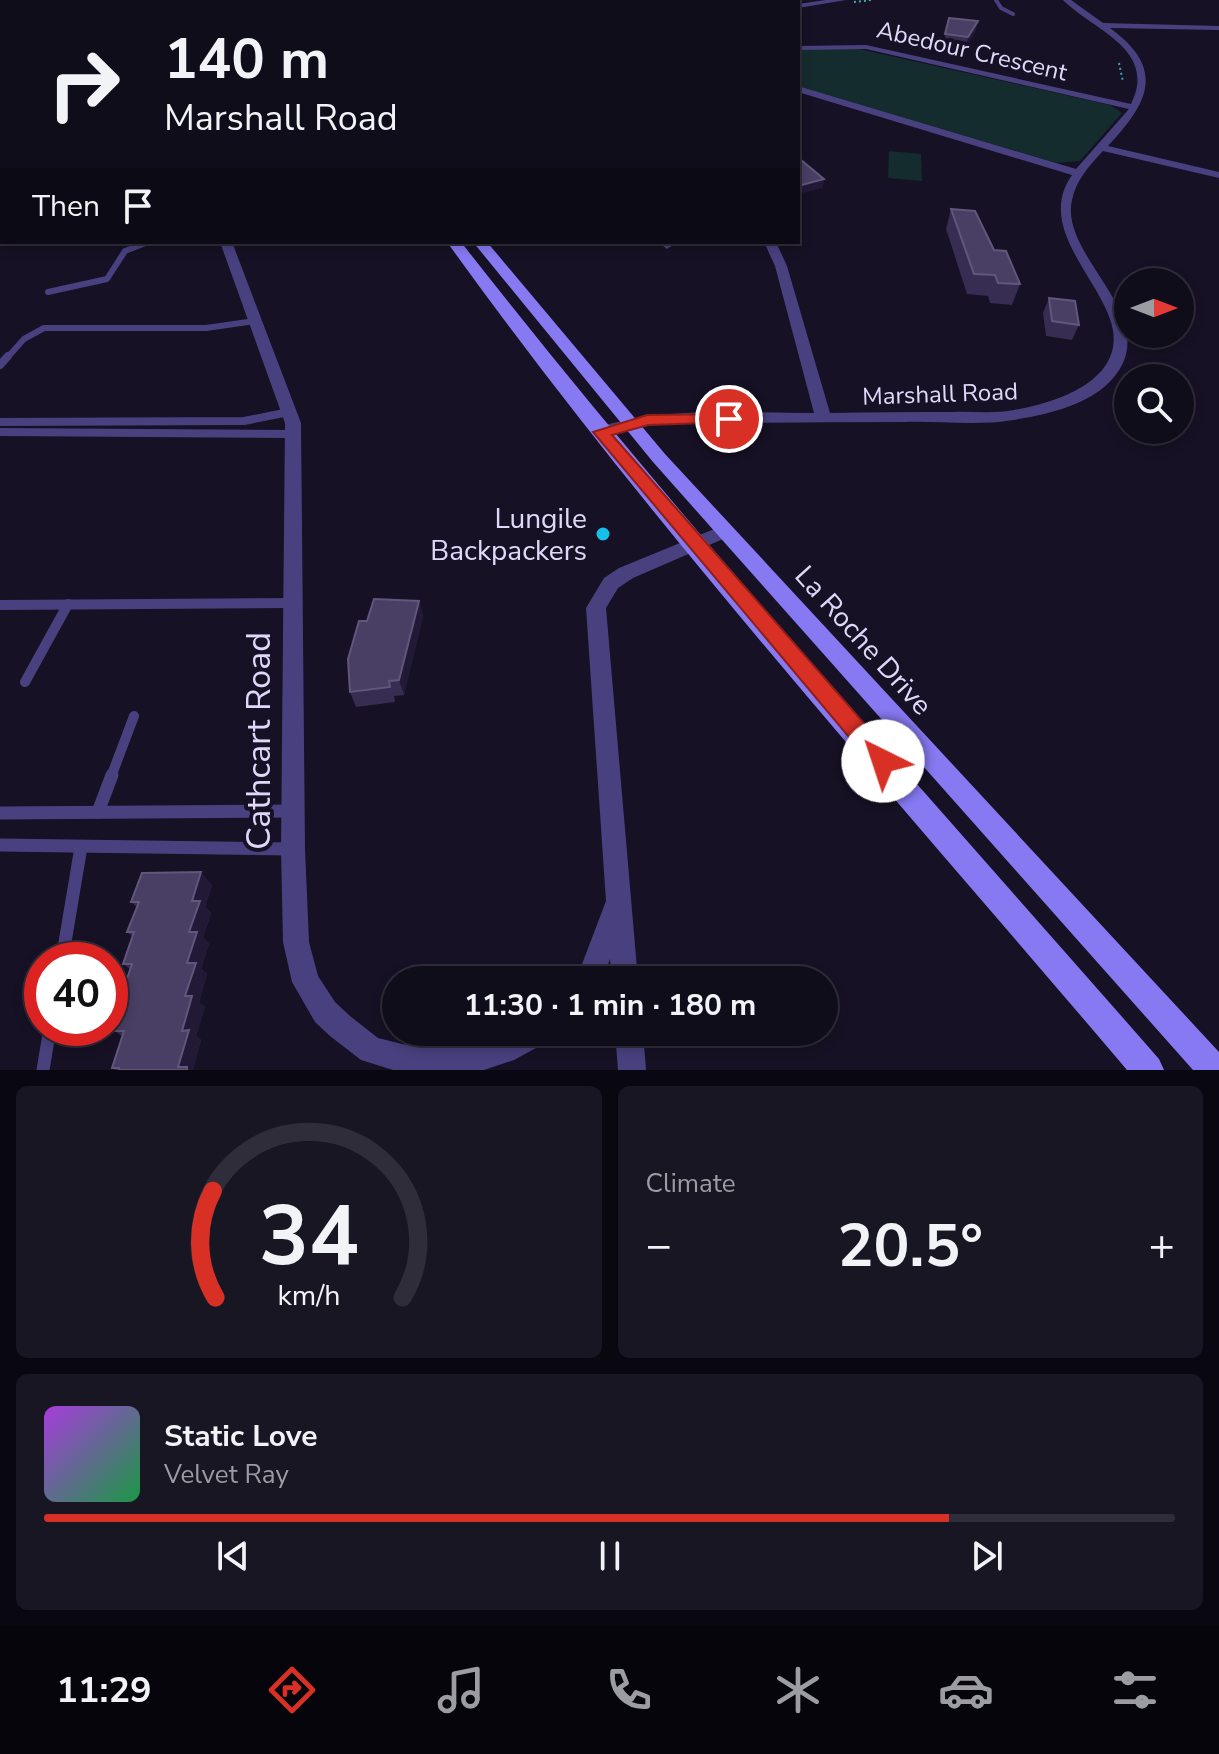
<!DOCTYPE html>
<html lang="en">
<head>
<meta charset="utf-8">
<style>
	body { margin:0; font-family:"Nunito Sans",sans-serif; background:#191624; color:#f1f3f6; height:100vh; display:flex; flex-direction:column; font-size:30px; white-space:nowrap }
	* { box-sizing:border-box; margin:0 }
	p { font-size:26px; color:#9c9ca3 }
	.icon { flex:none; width:44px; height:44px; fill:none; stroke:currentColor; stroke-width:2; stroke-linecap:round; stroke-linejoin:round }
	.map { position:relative; height:1070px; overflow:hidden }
	.side { display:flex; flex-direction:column; gap:16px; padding:16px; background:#09070f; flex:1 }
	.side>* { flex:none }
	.guide { position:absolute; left:0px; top:0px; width:800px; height:244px; box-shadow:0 4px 12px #0003,0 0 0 2px #302d3a; background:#100d1b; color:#f1f3f6; overflow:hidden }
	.needle { width:52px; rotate:90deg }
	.buttons { position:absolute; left:1114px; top:268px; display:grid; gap:16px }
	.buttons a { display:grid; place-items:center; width:80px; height:80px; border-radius:50%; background:#100d1b; box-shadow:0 4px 12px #0003,0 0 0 2px #302d3a; font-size:40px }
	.speed { position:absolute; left:24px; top:942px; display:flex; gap:16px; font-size:40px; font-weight:700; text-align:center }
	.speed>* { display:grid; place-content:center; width:104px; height:104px; border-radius:50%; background:#100d1b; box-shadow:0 4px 12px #0003,0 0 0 2px #302d3a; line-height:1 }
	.speed .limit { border:12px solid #d22; background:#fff; color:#111 }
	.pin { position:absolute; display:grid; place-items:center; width:68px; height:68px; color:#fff; margin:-34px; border:4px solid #fff; border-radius:50%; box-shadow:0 2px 8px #0007 }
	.me { position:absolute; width:88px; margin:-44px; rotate:319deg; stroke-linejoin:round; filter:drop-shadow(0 0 6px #0008) }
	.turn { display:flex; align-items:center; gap:28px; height:168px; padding:0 32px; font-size:36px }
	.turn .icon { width:104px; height:104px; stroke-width:2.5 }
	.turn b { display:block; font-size:56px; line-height:68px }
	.then { display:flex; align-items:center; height:76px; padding:0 32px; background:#0003; gap:16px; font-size:30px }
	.big { font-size:60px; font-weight:700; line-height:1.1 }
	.side .widget { flex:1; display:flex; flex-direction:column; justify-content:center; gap:12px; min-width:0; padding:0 28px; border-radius:12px; background:#191624 }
	.side .dial { align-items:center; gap:0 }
	.dial svg { height:208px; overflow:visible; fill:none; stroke:#302d3a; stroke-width:7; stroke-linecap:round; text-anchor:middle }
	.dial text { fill:#f1f3f6; stroke:none }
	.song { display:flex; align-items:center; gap:24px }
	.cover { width:96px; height:96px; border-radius:12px; background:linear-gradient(135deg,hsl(280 70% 55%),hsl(140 70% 35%)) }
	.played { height:8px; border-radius:4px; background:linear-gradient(90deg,#d93025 80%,#302d3a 80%) }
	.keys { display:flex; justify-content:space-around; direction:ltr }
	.heat { display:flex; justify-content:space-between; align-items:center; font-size:44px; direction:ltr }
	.side .tiles { flex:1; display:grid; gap:16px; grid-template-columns:1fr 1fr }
	.widget:last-child { grid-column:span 2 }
	.trip { position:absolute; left:382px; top:966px; width:456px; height:80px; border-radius:40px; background:#100d1b; box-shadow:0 4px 12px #0003,0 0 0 2px #302d3a; font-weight:700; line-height:80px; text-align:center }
	.tab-bar { display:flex; height:128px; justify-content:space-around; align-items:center; background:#06050b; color:#9c9ca3 }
	.tab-bar .icon { width:56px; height:56px }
	.tab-bar .selected { color:#d93025 }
	.tab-bar b { font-size:36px; color:#f1f3f6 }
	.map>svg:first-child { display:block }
	.green { fill:#152c2e }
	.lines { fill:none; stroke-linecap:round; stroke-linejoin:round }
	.path { stroke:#3ba9ac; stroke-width:2; stroke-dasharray:2 3; stroke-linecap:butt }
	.lane-far4 { stroke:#49417f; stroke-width:4 }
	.lane-far3 { stroke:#49417f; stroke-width:6 }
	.lane-far2 { stroke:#49417f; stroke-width:8 }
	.lane-far1 { stroke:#49417f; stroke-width:10 }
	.lane { stroke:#49417f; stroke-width:13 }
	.street { fill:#49417f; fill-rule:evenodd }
	.secondary { fill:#8779f2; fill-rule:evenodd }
	.wall { fill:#372c51 }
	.shaded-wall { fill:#221937 }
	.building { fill:#493e63; stroke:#61567b; stroke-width:2 }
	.route { fill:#d93025; stroke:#8d1f18; stroke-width:2 }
	.poi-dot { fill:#17c0e8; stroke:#161124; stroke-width:3 }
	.labels { text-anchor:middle; stroke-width:8; stroke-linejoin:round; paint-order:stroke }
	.far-street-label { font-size:24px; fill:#e0d8fb; stroke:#161124 }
	.poi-label { font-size:28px; fill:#e0d8fb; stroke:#161124; text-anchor:end }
	.street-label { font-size:28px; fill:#e0d8fb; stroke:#161124 }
	.near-street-label { font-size:34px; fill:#e0d8fb; stroke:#161124 }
</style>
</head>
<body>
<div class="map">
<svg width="1219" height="1070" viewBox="0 0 1219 1070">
	<rect width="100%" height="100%" fill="#161124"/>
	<g class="green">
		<polygon points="850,47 1110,105 1122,113 1080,161 1057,163 798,86 798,50"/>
		<polygon points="889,151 921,154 922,181 888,178"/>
	</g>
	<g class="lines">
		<g class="path">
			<polyline points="854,2 872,0"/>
			<polyline points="1119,63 1123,82"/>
		</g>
		<polyline class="lane-far4" points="996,0 1001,8 1013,14"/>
		<g class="lane-far3">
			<polyline points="48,292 107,279 125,251 148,242"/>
			<polyline points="7,358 24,339 44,328 206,328 255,321"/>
		</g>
		<g class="lane-far2">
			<polyline points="0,365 8,356"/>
			<polyline points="0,422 244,421 289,412"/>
			<polyline points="0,432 294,434"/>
		</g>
		<g class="lane-far1">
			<polyline points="0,605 293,603"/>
			<polyline points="25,682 68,604"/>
			<polyline points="111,777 134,716"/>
		</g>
		<g class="lane">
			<polyline points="98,812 112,775"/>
			<polyline points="0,813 293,811"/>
			<polyline points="0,845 292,849"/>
			<polyline points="62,960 81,847"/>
			<polyline points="43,1070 50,1028"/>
		</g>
		<g class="street">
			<polygon points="487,0 495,0 496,2 488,2"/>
			<polygon points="681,0 690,0 692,2 683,2"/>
			<polygon points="826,0 846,0 798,8 798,4"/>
			<path d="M1063,0H1071L1103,23L1219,26V30L1110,28C1166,69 1149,102 1108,146L1219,172V178L1103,151C1089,166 1076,180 1072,200C1060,253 1148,307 1123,363C1105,402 1051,414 1013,420C979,426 939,421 904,422C825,422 746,423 667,424L631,428L601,437L595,436L593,432L595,428C665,406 742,413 814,413L775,266L764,242H776L787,266L830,413C871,412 912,412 953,412C972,411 994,414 1014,410C1057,403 1131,379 1110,319C1094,273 1037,225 1072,175L798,92V86L1076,169L1129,109L866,49L798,50V46L866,45L1131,104C1158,49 1094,31 1063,0Z"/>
			<polygon points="220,242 232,242 301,423 305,849 309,942 318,976 335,1002 350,1016 378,1038 402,1044 430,1048 469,1046 509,1032 551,1032 547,1042 514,1060 484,1070 393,1070 361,1060 330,1036 315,1022 292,982 283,942 281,849 285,423"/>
			<polygon points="658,242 671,242 673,245 667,249"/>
			<polygon points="724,525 733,531 730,536 633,578 618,588 606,608 638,980 612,980 610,959 602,980 576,980 606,901 586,608 604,578 619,568"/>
			<polygon points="615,1032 643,1032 646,1070 618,1070"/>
		</g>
		<g class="secondary">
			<rect x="313" y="0" width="8" height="2"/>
			<rect x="330" y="0" width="8" height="2"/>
			<path d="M447,242H461C682,525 923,789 1159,1059L1164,1070H1127C897,799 654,530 447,242Z"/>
			<polygon points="473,242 487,242 665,454 1219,1052 1219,1070 1193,1070 653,462"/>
		</g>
	</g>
	<g class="wall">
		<polygon points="949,18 976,30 966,47 943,44"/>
		<polygon points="951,209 994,250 1020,284 1012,305 990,303 988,296 967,294 946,229"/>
		<polygon points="1049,298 1079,325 1072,340 1046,336 1043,313"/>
		<polygon points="419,601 423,616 404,695 394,696 395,702 356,707 350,692 367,621"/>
		<polygon points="212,885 205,907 211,913 203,938 209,944 201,969 207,974 199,1002 205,1007 196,1036 201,1040 193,1070 115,1070 112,1068 122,1036 115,1031 126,1001 121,996 130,969 123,964 133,937 127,932 137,907 131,902"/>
	</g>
	<g class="shaded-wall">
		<polygon points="978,21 976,30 966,47 968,37"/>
		<polygon points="824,179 823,188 798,194 798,186"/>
		<polygon points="419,601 423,616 404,695 399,680"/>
		<polygon points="201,872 212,885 205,907 211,913 203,938 209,944 201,969 207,974 199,1002 205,1007 196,1036 201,1040 193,1070 182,1070 178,1067 185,996 192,901"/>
	</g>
	<g class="building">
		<polygon points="949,18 978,21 968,37 945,34"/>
		<polygon points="798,159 801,160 824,179 798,186"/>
		<polygon points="951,209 975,211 994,250 1006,251 1020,284 998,283 995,275 974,274"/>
		<polygon points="1049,298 1075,301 1079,325 1052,321"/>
		<polygon points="374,599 419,601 399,680 389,681 390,687 350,692 348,659 359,621 367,621"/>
		<polygon points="201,872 192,901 200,901 189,932 197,932 187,963 196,963 185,996 192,996 182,1031 189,1030 178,1067 187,1067 187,1070 119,1070 119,1068 112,1068 124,1031 115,1031 128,996 121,996 132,964 123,964 134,932 127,932 139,902 131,902 142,873"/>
	</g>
	<polygon class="route" points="729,414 735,415 735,422 648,425 612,435 891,754 894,761 891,768 883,771 875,768 593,432 647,415"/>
	<circle class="poi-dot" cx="603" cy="534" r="8"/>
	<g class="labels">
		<g class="far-street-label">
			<text transform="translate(972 51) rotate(13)" y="8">Abedour Crescent</text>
			<text transform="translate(940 394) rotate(-2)" y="8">Marshall Road</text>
		</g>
		<g class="poi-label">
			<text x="587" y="528">Lungile<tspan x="587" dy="32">Backpackers</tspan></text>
		</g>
		<g class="street-label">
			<text transform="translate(864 640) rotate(48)" y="10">La Roche Drive</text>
		</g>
		<g class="near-street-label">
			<text transform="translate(258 741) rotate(-90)" y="12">Cathcart Road</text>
		</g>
	</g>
</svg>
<div class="buttons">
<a><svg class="needle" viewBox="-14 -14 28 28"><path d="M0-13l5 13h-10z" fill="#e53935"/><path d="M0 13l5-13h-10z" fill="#9c9ca3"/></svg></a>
<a><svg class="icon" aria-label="search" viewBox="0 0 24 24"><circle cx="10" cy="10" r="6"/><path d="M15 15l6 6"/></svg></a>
</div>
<div class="speed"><div class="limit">40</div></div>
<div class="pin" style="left:729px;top:419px;background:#d93025"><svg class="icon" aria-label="arrive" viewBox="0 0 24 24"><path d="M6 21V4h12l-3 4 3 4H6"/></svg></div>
<svg class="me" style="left:883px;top:761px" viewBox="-20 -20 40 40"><circle r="19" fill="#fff"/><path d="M0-13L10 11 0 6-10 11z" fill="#d93025"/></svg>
<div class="trip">11:30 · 1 min · 180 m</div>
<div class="guide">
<div class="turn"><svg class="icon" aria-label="right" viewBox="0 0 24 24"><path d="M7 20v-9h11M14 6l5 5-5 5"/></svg><div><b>140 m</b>Marshall Road</div></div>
<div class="then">Then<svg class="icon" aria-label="arrive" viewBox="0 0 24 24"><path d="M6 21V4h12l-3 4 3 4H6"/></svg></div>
</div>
</div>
<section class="side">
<div class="tiles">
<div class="widget dial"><svg viewBox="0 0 100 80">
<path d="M14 69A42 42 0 1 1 86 69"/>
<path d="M14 69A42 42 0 0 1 13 28" stroke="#d93025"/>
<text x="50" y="56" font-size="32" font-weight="700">34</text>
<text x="50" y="72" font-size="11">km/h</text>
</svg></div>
<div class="widget"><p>Climate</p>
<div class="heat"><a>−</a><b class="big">20.5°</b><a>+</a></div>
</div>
<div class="widget">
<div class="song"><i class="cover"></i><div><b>Static Love</b><p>Velvet Ray</p></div></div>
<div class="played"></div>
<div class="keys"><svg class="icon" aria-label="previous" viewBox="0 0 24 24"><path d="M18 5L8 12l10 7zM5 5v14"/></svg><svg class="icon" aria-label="pause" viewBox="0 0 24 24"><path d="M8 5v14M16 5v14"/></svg><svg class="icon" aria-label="next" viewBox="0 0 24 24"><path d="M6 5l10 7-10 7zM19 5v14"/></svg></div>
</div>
</div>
</section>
<nav class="tab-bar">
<b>11:29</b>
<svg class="icon selected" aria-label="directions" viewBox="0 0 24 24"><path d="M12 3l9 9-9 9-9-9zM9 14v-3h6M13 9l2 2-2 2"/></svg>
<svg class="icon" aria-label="music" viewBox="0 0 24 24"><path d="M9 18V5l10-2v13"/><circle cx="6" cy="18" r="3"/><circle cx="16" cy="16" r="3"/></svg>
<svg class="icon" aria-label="phone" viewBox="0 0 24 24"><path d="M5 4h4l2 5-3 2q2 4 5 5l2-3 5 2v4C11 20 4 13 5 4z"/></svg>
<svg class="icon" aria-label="climate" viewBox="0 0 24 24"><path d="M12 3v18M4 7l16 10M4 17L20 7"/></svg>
<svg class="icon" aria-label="car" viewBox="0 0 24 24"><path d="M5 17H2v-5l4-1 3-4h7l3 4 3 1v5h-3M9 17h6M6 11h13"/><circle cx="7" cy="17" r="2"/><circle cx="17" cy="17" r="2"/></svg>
<svg class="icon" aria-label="filters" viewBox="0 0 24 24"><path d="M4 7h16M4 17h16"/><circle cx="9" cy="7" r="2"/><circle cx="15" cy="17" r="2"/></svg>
</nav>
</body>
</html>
